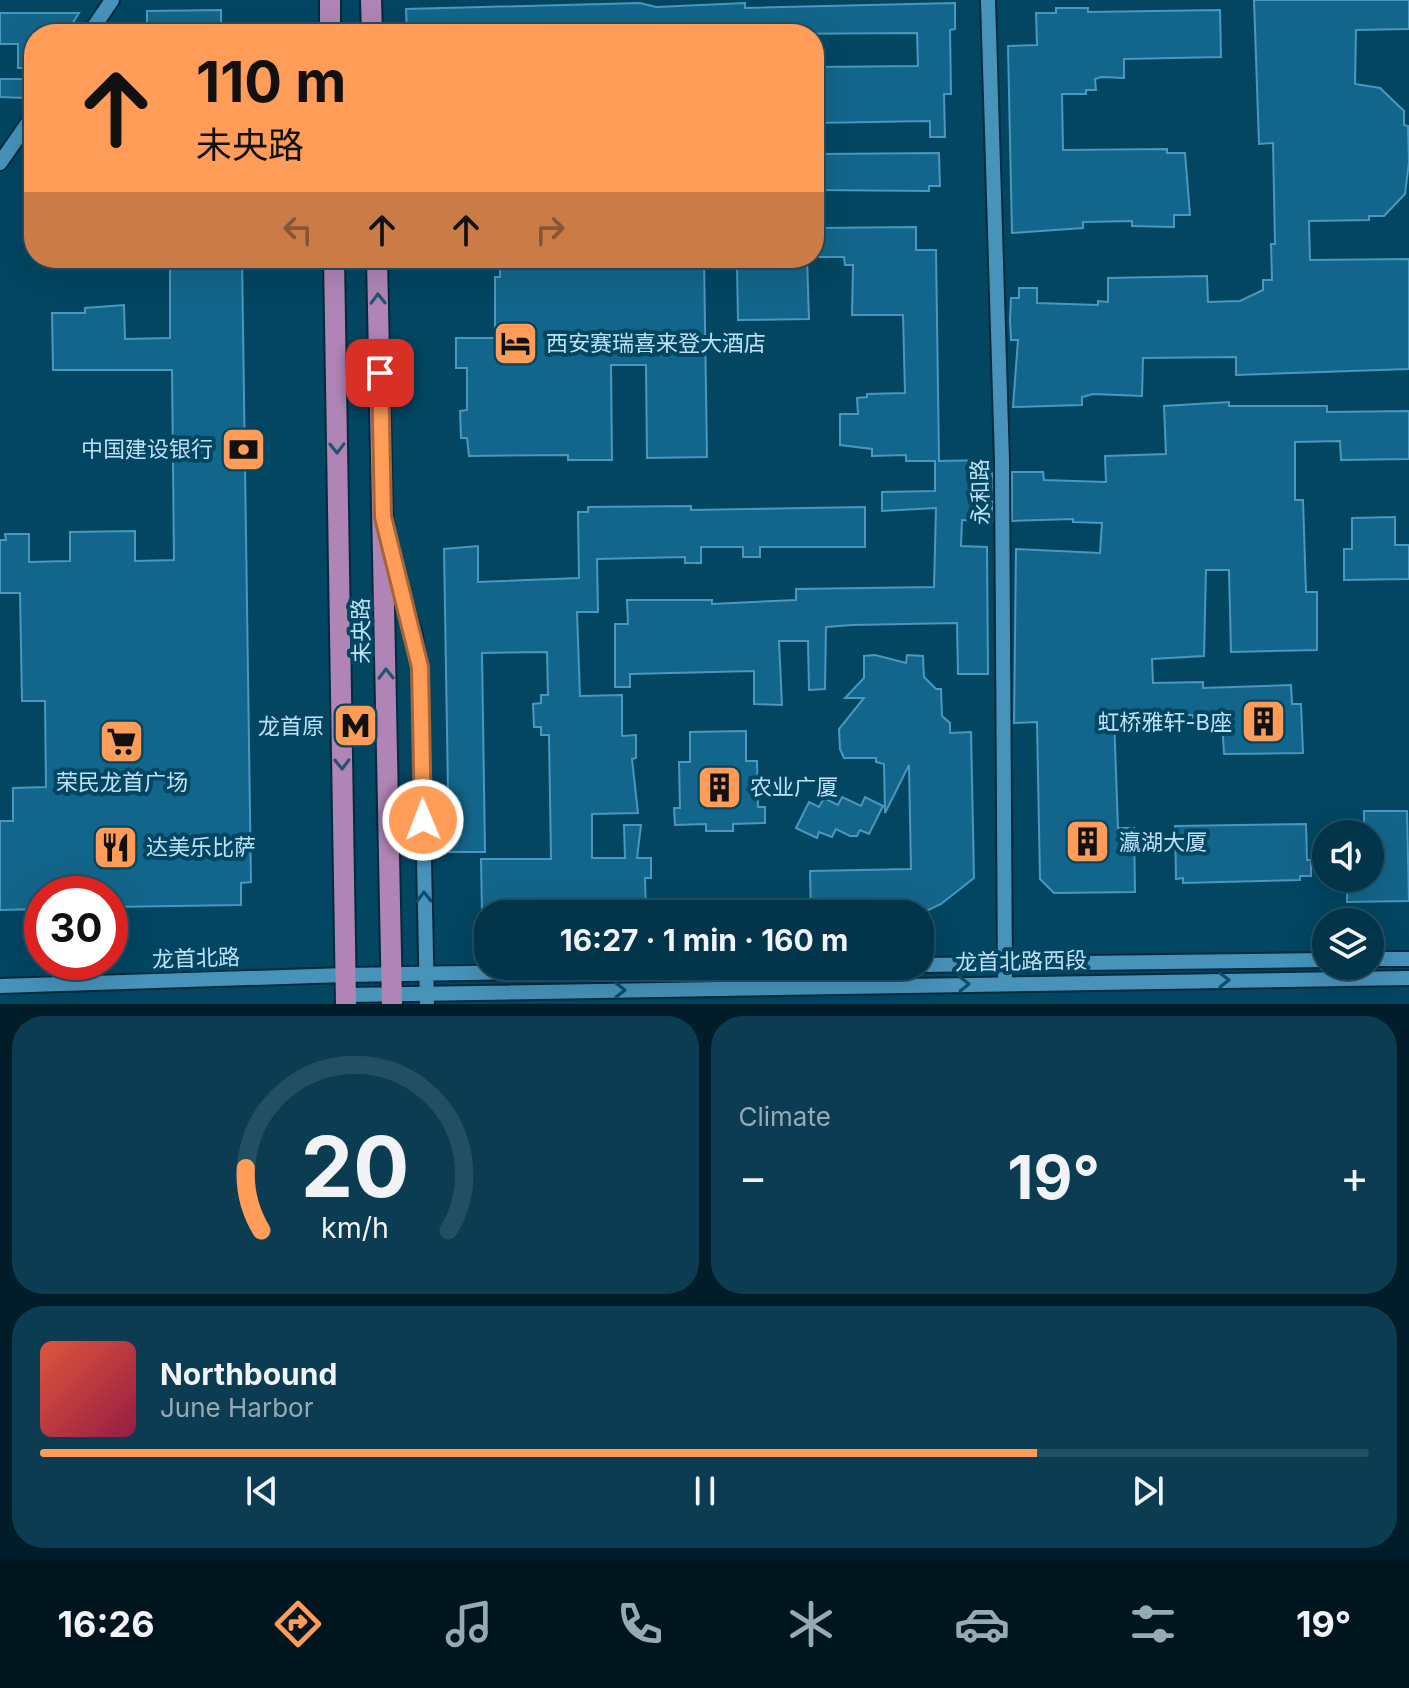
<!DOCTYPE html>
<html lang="en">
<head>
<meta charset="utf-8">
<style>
	body { margin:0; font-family:Inter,"Noto Sans SC",sans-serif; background:#0c3c51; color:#f1f3f6; height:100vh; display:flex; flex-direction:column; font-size:30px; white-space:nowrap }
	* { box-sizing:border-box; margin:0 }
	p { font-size:26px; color:#96aab5 }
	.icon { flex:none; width:44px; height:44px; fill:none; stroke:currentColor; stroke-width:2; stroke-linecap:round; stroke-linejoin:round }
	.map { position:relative; height:1004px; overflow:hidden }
	.panel { display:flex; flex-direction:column; gap:12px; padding:12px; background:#011d29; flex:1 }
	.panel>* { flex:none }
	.banner { position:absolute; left:24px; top:24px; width:800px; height:244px; border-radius:32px; box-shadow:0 8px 32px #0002,0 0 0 2px #234f62; background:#fe9c58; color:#111; overflow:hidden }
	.fabs { position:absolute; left:1312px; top:820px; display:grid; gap:16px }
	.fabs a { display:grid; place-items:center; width:72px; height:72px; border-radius:50%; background:#02344a; box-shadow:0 8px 32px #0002,0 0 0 2px #234f62; font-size:40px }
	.speed { position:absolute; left:24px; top:876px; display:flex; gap:16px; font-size:40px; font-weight:700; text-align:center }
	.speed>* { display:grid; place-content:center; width:104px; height:104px; border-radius:50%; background:#02344a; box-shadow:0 8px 32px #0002,0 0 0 2px #234f62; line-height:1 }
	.speed .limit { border:12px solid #d22; background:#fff; color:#111 }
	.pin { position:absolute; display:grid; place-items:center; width:68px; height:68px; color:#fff; margin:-34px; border-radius:16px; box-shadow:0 4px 12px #0006 }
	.me { position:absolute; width:88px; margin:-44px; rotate:359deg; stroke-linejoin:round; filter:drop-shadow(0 0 6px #0008) }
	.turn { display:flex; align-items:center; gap:28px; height:168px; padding:0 40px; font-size:36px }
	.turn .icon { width:104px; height:104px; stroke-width:2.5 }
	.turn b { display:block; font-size:56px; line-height:68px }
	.lanes { display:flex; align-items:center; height:76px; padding:0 40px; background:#0003; justify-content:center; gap:40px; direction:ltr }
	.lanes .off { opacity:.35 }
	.big { font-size:60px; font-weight:700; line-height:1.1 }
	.panel .tile { flex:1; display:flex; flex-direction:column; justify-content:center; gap:12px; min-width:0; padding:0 28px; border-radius:32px; background:#0c3c51 }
	.panel .dial { align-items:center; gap:0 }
	.dial svg { height:208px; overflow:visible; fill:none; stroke:#234f62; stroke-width:7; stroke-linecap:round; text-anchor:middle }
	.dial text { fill:#f1f3f6; stroke:none }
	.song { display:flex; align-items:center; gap:24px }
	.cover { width:96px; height:96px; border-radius:12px; background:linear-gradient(135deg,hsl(10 70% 55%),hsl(340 70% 35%)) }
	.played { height:8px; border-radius:4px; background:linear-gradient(90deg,#fe9c58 75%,#234f62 75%) }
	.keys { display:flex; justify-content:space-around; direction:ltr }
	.heat { display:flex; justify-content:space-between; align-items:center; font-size:44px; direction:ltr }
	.panel .tiles { flex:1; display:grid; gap:12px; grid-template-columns:1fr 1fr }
	.tile:last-child { grid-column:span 2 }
	.trip { position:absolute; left:474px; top:900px; width:460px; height:80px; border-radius:32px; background:#02344a; box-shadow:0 8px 32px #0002,0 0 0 2px #234f62; font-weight:700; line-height:80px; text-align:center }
	.menu { display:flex; height:128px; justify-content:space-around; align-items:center; background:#01151e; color:#96aab5 }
	.menu .icon { width:56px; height:56px }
	.menu .on { color:#fe9c58 }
	.menu b { font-size:36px; color:#f1f3f6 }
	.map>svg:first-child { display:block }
	.building { fill:#13668b; stroke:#4b97bf; stroke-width:2 }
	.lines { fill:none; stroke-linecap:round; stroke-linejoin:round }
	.minor-casing { stroke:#002b3e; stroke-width:18 }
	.major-casing { stroke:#002b3e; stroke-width:24 }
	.minor { stroke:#4793ba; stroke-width:14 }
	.major { stroke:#b085b6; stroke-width:20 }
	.oneway { stroke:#255373 }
	.oneway2 { stroke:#094e6b }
	.route-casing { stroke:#a56539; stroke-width:20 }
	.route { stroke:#fe9c58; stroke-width:14 }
	.labels { text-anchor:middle; stroke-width:8; stroke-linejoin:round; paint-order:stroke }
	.poi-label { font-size:22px; fill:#bde1f6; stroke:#024662; text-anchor:start }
	.street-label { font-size:22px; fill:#bde1f6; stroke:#024662 }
</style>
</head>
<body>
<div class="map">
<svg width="1409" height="1004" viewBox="0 0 1409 1004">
	<rect width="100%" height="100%" fill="#024662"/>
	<g class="building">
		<polygon points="1254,0 1409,0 1409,29 1356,30 1355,84 1380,88 1404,111 1404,125 1408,126 1409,162 1405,194 1384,216 1369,216 1369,220 1309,221 1310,260 1409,259 1409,369 1236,375 1236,357 1143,358 1142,396 1093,394 1082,397 1082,405 1013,407 1018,340 1011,340 1010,320 1011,298 1019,298 1019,288 1037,288 1037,303 1098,305 1098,301 1108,302 1108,278 1207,276 1208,302 1240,301 1263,290 1263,280 1272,280 1271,244 1275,244 1273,143 1259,144"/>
		<polygon points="640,3 656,7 745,3 745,8 955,3 955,29 950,30 951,94 944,94 945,137 930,137 930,121 814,123 814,67 918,66 917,33 769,34 769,29 609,29 609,25 576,25 576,34 407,34 406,9"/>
		<polygon points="1056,8 1088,8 1088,12 1220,10 1221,57 1124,59 1124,78 1101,77 1095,79 1096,90 1086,90 1086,94 1062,94 1063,150 1167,149 1167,153 1185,153 1190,215 1174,215 1174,227 1132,226 1132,221 1083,222 1083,228 1012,233 1008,46 1037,45 1036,13 1056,13"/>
		<polygon points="221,10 221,34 147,34 147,11"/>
		<polygon points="0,13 79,13 66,34 34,34 33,68 18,68 18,44 0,44"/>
		<polygon points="0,79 25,79 25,98 0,97"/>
		<polygon points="939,153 940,186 929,186 929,191 814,190 814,159 820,159 820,154"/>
		<polygon points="916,227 916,250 936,250 939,461 986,460 986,471 992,471 992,521 962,520 961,546 987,547 988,674 958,674 957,623 852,625 826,627 825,689 809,690 808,641 779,641 782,705 754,704 754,671 630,674 630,687 615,687 615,624 628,624 627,600 712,600 712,604 796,600 796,589 934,587 936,508 882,511 882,492 935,491 935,461 906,461 906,455 872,456 872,449 840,445 840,414 858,414 857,398 867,397 867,394 905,393 903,315 852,315 853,265 845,265 844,257 814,257 814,228"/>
		<polygon points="170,258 242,258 251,882 241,883 241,905 110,907 110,894 42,894 42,909 0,910 0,821 13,821 13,788 46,787 45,701 22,701 20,593 0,593 0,540 6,540 5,534 29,534 29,562 70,561 70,532 135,531 135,561 174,560 172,370 53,370 52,313 85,313 85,308 124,305 125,339 170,338"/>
		<polygon points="500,258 704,258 707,457 647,458 646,365 611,365 612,460 568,460 568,455 469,456 467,438 461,438 460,411 467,410 467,368 456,368 456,338 495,338 495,277 500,277"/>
		<polygon points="750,258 807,258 809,319 738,320 737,267 750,267"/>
		<polygon points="1229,402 1229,406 1327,406 1327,412 1409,411 1409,459 1341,460 1340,441 1295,442 1295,500 1303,500 1306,592 1317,592 1317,650 1231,652 1229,570 1206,570 1204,656 1152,659 1153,683 1203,682 1203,688 1291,685 1292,704 1301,704 1303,753 1224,754 1222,720 1193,721 1193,715 1172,715 1114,717 1118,828 1134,828 1135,892 1054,893 1040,879 1037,722 1014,723 1016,549 1100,553 1102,523 1073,522 1073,519 1012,521 1012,472 1043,472 1044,480 1106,482 1105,456 1166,454 1164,406"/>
		<polygon points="691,506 691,510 865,507 865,547 760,547 760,557 743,557 743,547 701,547 701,563 685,563 685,557 597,559 598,612 577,612 580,696 622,695 622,736 636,735 636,758 632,759 638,813 592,814 592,858 625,858 624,825 641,825 637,858 651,858 651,878 645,878 646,914 482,914 481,859 551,859 549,735 541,735 541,727 534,727 533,704 541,703 541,695 548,695 547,652 482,653 485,852 449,852 444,549 478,546 478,582 579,578 578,512 588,512 588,507"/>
		<polygon points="1395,517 1395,545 1409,545 1409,579 1344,580 1344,549 1352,549 1352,518"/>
		<polygon points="875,655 906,663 907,655 923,656 924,677 936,689 941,689 942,716 950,723 950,733 971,732 974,878 941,904 920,914 811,914 810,871 911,869 909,765 885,813 884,764 876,762 876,758 844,758 840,749 839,729 864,698 845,698 864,678 864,656"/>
		<polygon points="746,731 746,761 757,761 758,807 765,807 765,823 733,824 733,831 706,831 706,824 675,825 674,808 680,808 679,762 690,762 690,732"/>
		<polygon points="842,797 861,806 865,797 883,806 869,834 860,830 857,836 850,836 836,829 832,837 819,832 817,838 796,828 809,802 819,807 824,798 838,805"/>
		<polygon points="1364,811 1407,811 1409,901 1347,902 1347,878 1370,878 1370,834 1364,834"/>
		<polygon points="1306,824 1307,860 1311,860 1311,876 1300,876 1300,880 1221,882 1183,883 1183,878 1176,879 1175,826"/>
	</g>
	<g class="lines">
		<defs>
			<g id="minor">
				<polyline points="988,0 1002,461 1005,984"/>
				<polyline points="89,34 112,0"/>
				<polyline points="0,163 34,114"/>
				<polyline points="389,549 415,636 420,667 427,1004"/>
				<polyline points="1370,959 1409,959"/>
				<polyline points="920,965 1326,960"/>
				<polyline points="0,986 345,975 884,966"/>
				<polyline points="346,995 1409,978"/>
			</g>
			<g id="major">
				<polyline points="330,0 330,34"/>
				<polyline points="371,0 372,34"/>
				<polyline points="334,258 346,1004"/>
				<polyline points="377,258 392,1004"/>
			</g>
		</defs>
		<use href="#minor" class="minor-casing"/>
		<use href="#major" class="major-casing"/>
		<use href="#minor" class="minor"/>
		<use href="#major" class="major"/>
	</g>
	<defs><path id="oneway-chevron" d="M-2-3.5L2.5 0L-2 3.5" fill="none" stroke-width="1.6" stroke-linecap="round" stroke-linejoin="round" transform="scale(2)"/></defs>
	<g class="oneway">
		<use href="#oneway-chevron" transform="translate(378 299) rotate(-91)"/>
		<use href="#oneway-chevron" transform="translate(337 448) rotate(89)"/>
		<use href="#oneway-chevron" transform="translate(386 674) rotate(-91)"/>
		<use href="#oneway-chevron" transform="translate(342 764) rotate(89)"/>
	</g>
	<g class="oneway2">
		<use href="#oneway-chevron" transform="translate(424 897) rotate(-91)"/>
		<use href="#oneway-chevron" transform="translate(1224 980) rotate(-1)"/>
		<use href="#oneway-chevron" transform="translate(964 984) rotate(-1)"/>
		<use href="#oneway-chevron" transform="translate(620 990) rotate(-1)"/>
	</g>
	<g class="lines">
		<defs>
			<polyline id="route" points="380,373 383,517 420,667 423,820"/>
		</defs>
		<use href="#route" class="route-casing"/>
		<use href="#route" class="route"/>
	</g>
	<defs>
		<symbol id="hotel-square" viewBox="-11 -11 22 22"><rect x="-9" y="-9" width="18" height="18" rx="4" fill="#fe9c58" stroke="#024662"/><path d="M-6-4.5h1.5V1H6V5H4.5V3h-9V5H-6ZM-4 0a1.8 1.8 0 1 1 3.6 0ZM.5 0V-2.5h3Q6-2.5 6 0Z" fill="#111"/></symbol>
		<symbol id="bank-square" viewBox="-11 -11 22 22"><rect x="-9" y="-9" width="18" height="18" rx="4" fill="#fe9c58" stroke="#024662"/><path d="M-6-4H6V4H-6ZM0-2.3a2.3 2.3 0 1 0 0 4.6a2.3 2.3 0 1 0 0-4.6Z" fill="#111"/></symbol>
		<symbol id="building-square" viewBox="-11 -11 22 22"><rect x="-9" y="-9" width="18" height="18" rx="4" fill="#fe9c58" stroke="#024662"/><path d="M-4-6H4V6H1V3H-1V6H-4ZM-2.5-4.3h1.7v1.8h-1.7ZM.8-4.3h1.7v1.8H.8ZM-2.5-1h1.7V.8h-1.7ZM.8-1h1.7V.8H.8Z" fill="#111"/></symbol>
		<symbol id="metro-square" viewBox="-11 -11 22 22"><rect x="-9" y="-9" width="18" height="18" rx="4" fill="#fe9c58" stroke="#024662"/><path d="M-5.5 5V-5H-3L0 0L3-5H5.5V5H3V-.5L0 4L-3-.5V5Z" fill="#111"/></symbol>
		<symbol id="supermarket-square" viewBox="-11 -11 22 22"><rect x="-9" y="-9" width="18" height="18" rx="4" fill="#fe9c58" stroke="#024662"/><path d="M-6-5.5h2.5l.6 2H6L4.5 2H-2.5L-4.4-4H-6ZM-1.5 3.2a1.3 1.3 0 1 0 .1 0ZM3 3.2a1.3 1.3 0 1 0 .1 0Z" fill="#111"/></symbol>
		<symbol id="restaurant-square" viewBox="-11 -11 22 22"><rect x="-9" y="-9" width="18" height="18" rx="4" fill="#fe9c58" stroke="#024662"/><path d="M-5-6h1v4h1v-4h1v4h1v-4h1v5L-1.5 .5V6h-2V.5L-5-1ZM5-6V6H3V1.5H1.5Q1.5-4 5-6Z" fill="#111"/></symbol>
	</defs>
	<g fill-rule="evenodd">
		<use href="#hotel-square" x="490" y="318" width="51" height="51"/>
		<use href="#bank-square" x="218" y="424" width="51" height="51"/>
		<use href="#building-square" x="1238" y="696" width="51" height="51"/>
		<use href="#metro-square" x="330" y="700" width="51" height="51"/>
		<use href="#supermarket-square" x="96" y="716" width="51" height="51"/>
		<use href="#building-square" x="694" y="762" width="51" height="51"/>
		<use href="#building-square" x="1062" y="816" width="51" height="51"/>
		<use href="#restaurant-square" x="90" y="822" width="51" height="51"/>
	</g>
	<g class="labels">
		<g class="poi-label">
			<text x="546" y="351">西安赛瑞喜来登大酒店</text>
			<text x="213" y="457" text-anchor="end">中国建设银行</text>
			<text x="1232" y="730" text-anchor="end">虹桥雅轩-B座</text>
			<text x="324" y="734" text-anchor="end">龙首原</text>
			<text x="122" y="790" text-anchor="middle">荣民龙首广场</text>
			<text x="750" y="795">农业广厦</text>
			<text x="1119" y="850">瀛湖大厦</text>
			<text x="146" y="855">达美乐比萨</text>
		</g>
		<g class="street-label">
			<text transform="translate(980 492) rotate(-91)" y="8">永和路</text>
			<text transform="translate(361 631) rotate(-91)" y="8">未央路</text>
			<text transform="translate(196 958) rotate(-2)" y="8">龙首北路</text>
			<text transform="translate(1021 961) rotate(-1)" y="8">龙首北路西段</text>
		</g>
	</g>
</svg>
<div class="fabs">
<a><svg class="icon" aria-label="sound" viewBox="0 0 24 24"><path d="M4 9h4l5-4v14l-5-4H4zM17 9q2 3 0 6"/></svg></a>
<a><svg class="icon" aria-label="layers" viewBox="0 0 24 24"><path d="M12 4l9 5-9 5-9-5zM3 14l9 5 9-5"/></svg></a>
</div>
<div class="speed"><div class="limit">30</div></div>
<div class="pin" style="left:380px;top:373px;background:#d93025"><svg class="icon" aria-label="arrive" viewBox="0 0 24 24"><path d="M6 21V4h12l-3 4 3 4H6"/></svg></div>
<svg class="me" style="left:423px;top:820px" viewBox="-20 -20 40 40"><circle r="17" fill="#fe9c58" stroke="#fff" stroke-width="3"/><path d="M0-11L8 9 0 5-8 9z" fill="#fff"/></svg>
<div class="trip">16:27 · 1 min · 160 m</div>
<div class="banner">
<div class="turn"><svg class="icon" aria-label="ahead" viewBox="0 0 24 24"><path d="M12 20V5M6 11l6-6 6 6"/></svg><div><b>110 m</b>未央路</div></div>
<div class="lanes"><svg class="icon off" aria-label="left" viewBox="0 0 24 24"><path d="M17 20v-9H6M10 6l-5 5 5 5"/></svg><svg class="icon" aria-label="ahead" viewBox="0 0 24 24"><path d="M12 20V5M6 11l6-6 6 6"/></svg><svg class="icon" aria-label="ahead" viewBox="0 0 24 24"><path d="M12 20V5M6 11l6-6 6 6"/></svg><svg class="icon off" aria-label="right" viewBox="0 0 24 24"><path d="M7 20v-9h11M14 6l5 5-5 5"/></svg></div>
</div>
</div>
<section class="panel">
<div class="tiles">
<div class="tile dial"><svg viewBox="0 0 100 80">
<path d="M14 69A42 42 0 1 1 86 69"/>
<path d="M14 69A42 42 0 0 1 8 45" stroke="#fe9c58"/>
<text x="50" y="56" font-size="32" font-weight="700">20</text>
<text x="50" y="72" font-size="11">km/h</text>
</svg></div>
<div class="tile"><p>Climate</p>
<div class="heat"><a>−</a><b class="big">19°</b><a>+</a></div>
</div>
<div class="tile">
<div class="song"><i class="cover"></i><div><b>Northbound</b><p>June Harbor</p></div></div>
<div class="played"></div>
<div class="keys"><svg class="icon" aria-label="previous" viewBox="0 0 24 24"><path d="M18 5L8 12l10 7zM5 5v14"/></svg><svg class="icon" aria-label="pause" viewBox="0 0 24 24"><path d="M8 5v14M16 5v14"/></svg><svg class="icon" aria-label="next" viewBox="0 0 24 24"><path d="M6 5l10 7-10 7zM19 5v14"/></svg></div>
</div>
</div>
</section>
<nav class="menu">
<b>16:26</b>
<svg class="icon on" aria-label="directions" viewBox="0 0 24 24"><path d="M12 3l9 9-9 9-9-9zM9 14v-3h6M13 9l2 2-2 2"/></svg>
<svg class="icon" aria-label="music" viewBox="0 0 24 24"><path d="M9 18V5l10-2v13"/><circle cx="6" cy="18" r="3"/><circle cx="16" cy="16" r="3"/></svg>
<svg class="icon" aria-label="phone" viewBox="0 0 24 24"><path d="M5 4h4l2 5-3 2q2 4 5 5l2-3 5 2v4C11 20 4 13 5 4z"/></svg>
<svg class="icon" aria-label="climate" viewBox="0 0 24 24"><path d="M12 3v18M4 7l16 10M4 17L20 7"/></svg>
<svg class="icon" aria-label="car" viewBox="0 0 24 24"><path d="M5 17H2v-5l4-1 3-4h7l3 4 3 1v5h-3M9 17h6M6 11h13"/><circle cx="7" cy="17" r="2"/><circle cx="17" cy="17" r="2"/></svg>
<svg class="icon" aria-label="filters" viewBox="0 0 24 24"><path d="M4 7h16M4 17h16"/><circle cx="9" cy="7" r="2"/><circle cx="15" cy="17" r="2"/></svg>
<b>19°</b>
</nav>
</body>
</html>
